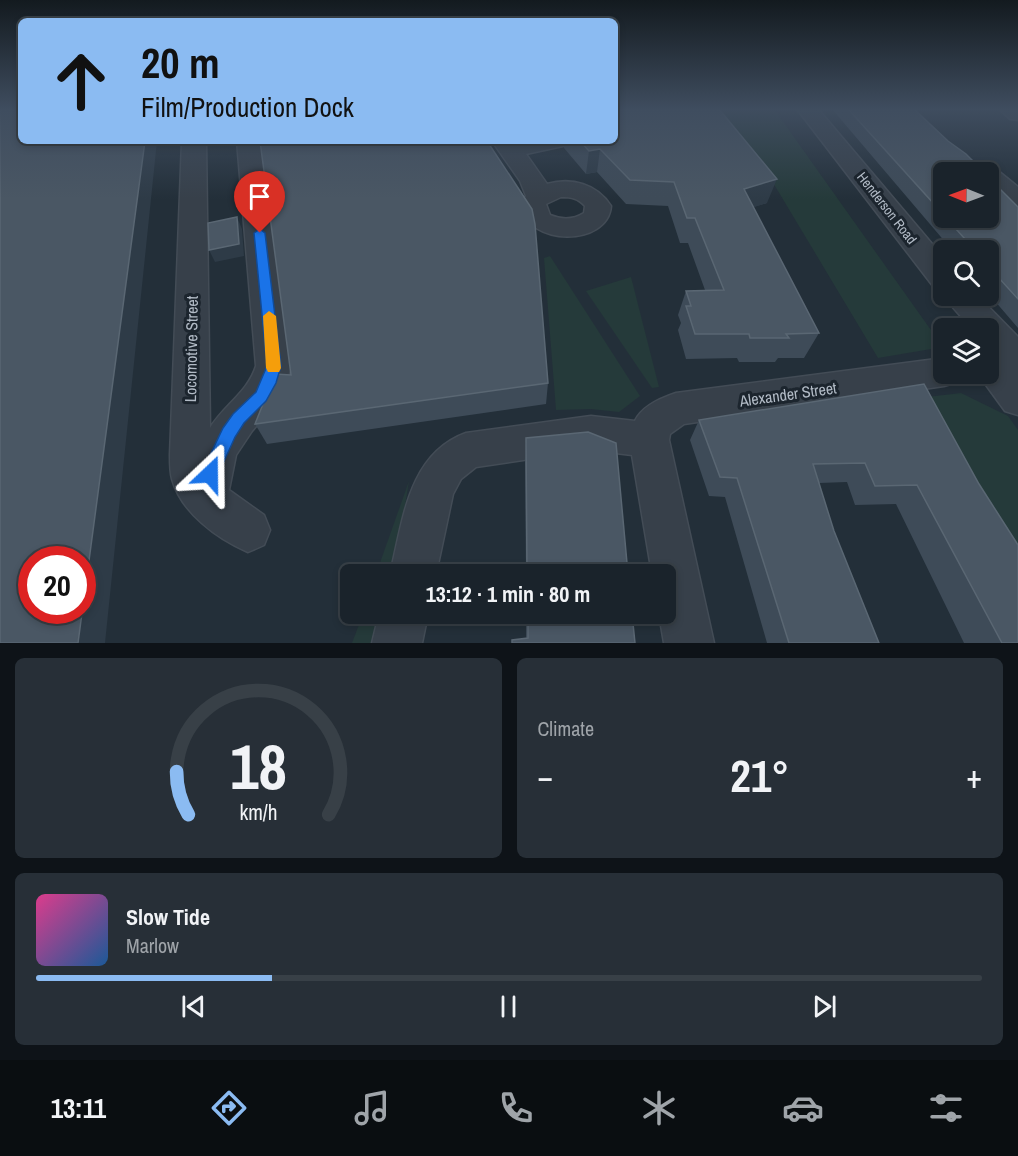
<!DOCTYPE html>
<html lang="en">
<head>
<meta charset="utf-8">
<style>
	body { margin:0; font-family:"Archivo Narrow",sans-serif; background:#272f37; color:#f1f3f6; height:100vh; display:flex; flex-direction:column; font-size:22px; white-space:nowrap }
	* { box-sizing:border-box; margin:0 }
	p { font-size:20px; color:#9fa4a9 }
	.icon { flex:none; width:33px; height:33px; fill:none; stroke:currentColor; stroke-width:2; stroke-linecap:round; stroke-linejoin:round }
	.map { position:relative; height:643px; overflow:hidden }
	.details { display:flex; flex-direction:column; gap:15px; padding:15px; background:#0e1318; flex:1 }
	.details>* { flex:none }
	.guide { position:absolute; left:18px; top:18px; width:600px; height:126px; border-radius:9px; box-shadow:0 3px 9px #0003,0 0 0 2px #384047; background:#8bbbf2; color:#111; overflow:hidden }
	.needle { width:39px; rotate:271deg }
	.buttons { position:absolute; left:933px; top:162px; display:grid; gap:12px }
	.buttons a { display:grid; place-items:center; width:66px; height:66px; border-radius:9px; background:#1a232b; box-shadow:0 3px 9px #0003,0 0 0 2px #384047; font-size:30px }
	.speed { position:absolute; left:18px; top:546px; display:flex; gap:12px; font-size:30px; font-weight:700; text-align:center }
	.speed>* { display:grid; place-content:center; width:78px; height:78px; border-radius:50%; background:#1a232b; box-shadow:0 3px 9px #0003,0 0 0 2px #384047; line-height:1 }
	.speed .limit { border:9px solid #d22; background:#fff; color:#111 }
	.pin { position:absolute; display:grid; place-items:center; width:51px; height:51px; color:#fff; margin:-62px -26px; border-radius:50% 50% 50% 0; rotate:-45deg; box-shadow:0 0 6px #0007 }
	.pin .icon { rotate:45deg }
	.me { position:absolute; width:66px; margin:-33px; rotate:23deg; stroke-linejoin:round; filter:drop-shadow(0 0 4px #0008) }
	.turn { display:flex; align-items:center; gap:21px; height:126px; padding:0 24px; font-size:27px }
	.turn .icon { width:78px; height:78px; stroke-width:2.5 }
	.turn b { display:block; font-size:42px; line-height:51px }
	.big { font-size:45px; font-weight:700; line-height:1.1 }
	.details .tile { flex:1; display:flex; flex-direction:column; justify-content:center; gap:9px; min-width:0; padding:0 21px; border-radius:9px; background:#272f37 }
	.details .dial { align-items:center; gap:0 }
	.dial svg { height:156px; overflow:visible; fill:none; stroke:#384047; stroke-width:7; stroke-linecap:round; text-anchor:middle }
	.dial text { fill:#f1f3f6; stroke:none }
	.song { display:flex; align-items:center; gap:18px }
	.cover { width:72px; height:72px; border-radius:9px; background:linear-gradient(135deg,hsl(330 70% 55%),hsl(210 70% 35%)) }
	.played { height:6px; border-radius:3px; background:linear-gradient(90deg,#8bbbf2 25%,#384047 25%) }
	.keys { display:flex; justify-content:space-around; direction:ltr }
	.heat { display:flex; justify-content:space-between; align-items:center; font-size:33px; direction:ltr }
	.details .tiles { flex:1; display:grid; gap:15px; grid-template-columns:1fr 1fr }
	.tile:last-child { grid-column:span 2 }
	.trip { position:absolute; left:340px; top:564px; width:336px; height:60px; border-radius:9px; background:#1a232b; box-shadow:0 3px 9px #0003,0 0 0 2px #384047; font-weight:700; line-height:60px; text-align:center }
	.tabs { display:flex; height:96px; justify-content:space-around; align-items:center; background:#0a0e11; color:#9fa4a9 }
	.tabs .icon { width:42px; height:42px }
	.tabs .on { color:#8bbbf2 }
	.tabs b { font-size:27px; color:#f1f3f6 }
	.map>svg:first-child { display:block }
	.green { fill:#253a3a }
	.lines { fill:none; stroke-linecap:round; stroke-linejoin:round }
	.minor-casing { stroke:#434c56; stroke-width:3 }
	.minor { fill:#37404a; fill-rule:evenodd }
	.wall { fill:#3e4b58 }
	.shaded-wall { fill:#2e3b47 }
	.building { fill:#4a5764; stroke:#5a6773; stroke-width:1.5; fill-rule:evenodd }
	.route { fill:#1a73e8; stroke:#114b97; stroke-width:1.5 }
	.slow { fill:#f59e0b }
	.labels { text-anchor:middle; stroke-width:6; stroke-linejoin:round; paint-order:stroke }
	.far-street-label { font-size:14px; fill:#b2bbc6; stroke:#1c252e }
	.street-label { font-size:16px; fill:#b2bbc6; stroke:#1c252e }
</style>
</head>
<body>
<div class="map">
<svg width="1018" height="643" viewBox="0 0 1018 643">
	<rect width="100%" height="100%" fill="#232f39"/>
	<g class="green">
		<polygon points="693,109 774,109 943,347 878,358 772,181"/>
		<polygon points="550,256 640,396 619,412 591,409 556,410 544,258"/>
		<polygon points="631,277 659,387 652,388 586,291"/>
		<polygon points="961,393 1008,416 1018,430 1018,579 910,399"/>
		<polygon points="409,481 403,518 389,574 376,574"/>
		<polygon points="363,614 379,614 372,643 352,643"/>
	</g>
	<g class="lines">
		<defs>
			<g id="minor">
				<polygon points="797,109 818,109 944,258 944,289 933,286"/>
				<polygon points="999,109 1018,109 1018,120 1010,119"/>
				<path d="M182,141H206L210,428C224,405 248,392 256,366L237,141H261L292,366L276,403L252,431L236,455L229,490L264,515L270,530L264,545L248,552C217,539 181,512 172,479C170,472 170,462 170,455Z"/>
				<path d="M492,141H567L563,146L526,154L547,184C572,177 597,184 611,206C608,247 527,247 520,204L526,196L520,181ZM561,197C571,197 578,198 585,206L584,213C573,220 562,220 550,215L546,204Z"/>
				<polygon points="988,168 997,170 1018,187 1018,208 1009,206 988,188 988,172 977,172"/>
				<polygon points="943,296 978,296 1018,337 1018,415 1005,411 978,374 988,374 988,328 971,328"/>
				<path d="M944,358V374H961L957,382L944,386L684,424L670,434L669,440L714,643H664L659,614H666V574H652L632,455L591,450L476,467L461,479L453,494L436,574H390C403,521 408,454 466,433L591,416L635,421C642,406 661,398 676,393Z"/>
				<polygon points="379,614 428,614 422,643 372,643"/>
			</g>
		</defs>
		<use href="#minor" class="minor-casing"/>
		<use href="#minor" class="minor"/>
	</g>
	<g class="wall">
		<polygon points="832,109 914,109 944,172 944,218 988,218 1018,207 1018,328 988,293 988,250 952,250"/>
		<polygon points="564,141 615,141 767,203 753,207 819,333 804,358 778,358 775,362 739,362 737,358 686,359 678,330 681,323 678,315 686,291 705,290 688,243 680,243 668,206 626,204 597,172 586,174 564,148"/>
		<polygon points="291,375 548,383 546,404 267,444 255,424"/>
		<polygon points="924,384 1018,643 964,643 896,504 855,505 847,482 819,483 834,531 879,643 767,643 725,497 709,496 690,440 699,420"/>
		<polygon points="526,438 628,574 526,574 525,462"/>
		<polygon points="526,614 632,614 526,638"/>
	</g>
	<g class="shaded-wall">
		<polygon points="145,141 157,141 105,643 78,643"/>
		<polygon points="600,149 597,172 586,174 589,151"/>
		<polygon points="777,179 767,203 735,213 744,189"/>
		<polygon points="237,217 242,229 244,256 215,262 209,250"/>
	</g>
	<g class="building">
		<path d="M0,109H21V141H145L78,643H0ZM32,560H82V610H32Z"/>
		<polygon points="615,109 719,109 777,179 744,189 819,333 786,334 789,338 750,338 749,334 695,334 686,306 691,306 686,291 724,290 695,218 687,218 674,182 630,180 600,149 589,151 580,141 615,141"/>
		<polygon points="848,109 914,109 948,141 966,154 984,172 944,172 944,215"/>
		<polygon points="260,141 487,141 532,209 535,224 548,383 255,424 275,374 291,375"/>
		<polygon points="988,177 1018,207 1018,299 988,266 988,250 975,250 946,218 988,218"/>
		<polygon points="237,217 239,244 209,250 208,223"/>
		<polygon points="924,384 979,484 1018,545 1018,643 1002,643 917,485 875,486 865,463 813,464 834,531 879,643 789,643 737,478 720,477 699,420"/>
		<polygon points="588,432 616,443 628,574 527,574 526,438"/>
		<polygon points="528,614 632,614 635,643 512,643 512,640 528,638"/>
	</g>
	<linearGradient id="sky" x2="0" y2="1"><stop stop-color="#131a1f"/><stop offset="0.55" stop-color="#3f4d5f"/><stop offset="1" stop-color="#3f4d5f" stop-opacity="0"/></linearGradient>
	<rect width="1018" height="199" fill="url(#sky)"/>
	<polygon class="route" points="260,229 265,233 281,366 276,383 266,401 244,423 235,437 216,479 210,482 204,479 201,474 223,428 233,414 256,392 267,366 254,233"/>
	<polygon class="slow" points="269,311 276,316 281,368 279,372 268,372 266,368 263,316"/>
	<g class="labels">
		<g class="far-street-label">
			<text transform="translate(887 208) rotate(52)" y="5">Henderson Road</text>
		</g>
		<g class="street-label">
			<text transform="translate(191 349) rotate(-89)" y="6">Locomotive Street</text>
			<text transform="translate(788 394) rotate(-8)" y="6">Alexander Street</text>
		</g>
	</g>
</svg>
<div class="buttons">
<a><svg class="needle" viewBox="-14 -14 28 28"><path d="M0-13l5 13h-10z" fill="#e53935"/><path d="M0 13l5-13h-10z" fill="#9fa4a9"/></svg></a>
<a><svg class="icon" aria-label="search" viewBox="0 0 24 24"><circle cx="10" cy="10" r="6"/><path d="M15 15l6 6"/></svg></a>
<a><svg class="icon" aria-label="layers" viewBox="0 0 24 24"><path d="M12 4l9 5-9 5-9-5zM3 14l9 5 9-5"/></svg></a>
</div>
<div class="speed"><div class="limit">20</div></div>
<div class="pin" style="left:260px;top:233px;background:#d93025"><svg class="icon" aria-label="arrive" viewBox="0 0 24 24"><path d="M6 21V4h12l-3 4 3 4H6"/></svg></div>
<svg class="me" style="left:210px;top:474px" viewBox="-20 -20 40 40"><path d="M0-17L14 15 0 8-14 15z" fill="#1a73e8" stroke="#fff" stroke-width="4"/></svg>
<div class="trip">13:12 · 1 min · 80 m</div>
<div class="guide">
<div class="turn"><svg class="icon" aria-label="ahead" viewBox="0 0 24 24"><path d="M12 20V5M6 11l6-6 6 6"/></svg><div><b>20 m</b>Film/Production Dock</div></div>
</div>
</div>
<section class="details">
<div class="tiles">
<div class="tile dial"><svg viewBox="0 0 100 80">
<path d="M14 69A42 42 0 1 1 86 69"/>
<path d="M14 69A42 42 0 0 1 8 47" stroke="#8bbbf2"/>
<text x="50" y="56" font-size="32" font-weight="700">18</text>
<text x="50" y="72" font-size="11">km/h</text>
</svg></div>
<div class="tile"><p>Climate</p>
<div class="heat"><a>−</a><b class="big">21°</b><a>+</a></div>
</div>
<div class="tile">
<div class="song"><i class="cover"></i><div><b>Slow Tide</b><p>Marlow</p></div></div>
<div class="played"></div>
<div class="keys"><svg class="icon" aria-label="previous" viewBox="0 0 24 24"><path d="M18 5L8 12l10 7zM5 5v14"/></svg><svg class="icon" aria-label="pause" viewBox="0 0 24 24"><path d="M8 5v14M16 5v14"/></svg><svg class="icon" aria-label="next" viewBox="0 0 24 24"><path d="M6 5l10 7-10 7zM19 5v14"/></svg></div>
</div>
</div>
</section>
<nav class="tabs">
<b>13:11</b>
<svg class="icon on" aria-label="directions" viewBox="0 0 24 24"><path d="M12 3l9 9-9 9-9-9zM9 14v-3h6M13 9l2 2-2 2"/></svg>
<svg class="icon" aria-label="music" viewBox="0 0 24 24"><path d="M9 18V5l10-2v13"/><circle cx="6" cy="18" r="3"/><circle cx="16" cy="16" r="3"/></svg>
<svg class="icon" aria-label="phone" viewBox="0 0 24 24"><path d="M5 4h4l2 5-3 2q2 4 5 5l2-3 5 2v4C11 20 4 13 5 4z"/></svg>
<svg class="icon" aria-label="climate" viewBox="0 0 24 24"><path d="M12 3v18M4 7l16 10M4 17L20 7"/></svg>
<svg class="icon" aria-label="car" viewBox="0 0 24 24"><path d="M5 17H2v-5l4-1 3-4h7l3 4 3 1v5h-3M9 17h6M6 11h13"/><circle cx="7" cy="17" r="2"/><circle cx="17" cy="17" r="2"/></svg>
<svg class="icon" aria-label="filters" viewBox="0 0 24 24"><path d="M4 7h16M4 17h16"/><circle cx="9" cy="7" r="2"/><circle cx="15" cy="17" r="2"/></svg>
</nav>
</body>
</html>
